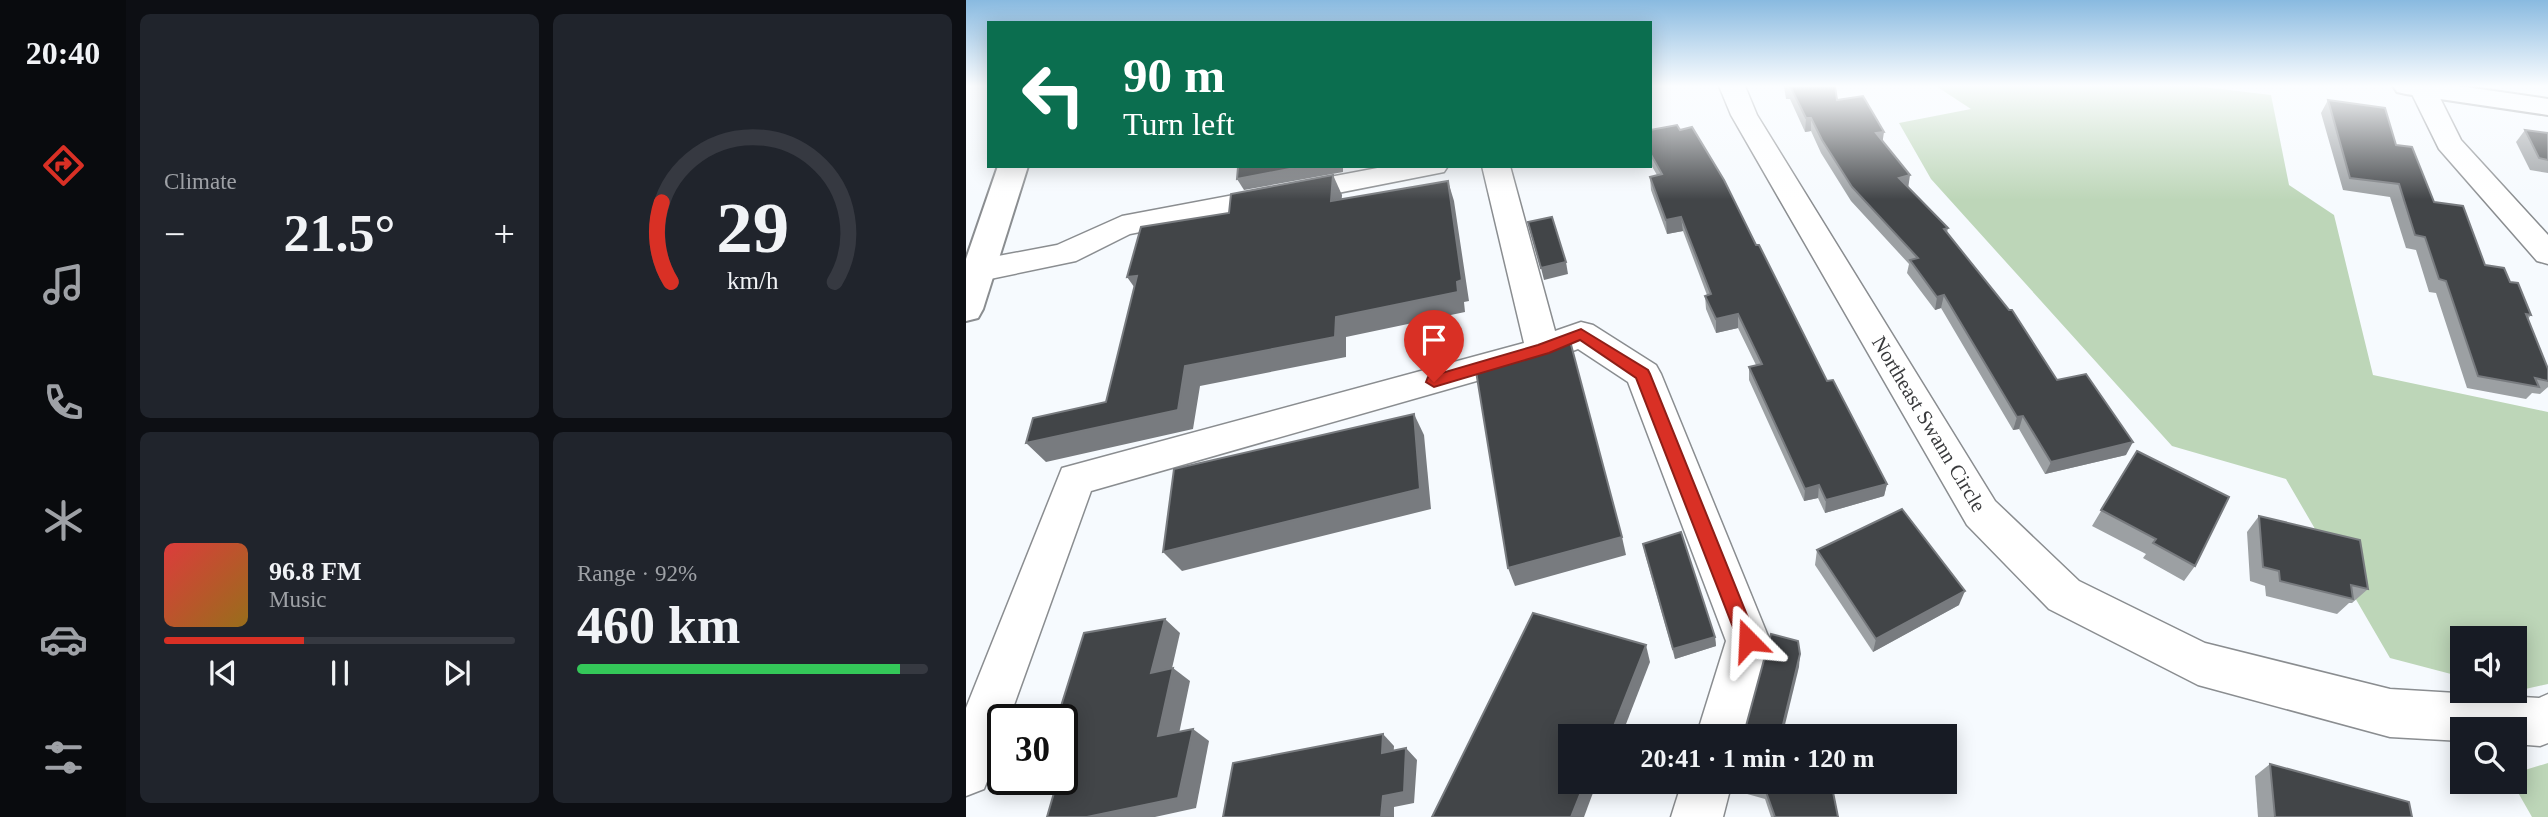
<!DOCTYPE html>
<html lang="en">
<head>
<meta charset="utf-8">
<style>
	body { margin:0; font-family:Georgia,serif; background:#20242c; color:#f1f3f6; height:100vh; display:flex; flex-direction:column; font-size:26px; white-space:nowrap }
	* { box-sizing:border-box; margin:0 }
	p { font-size:23px; color:#9ea1a6 }
	.icon { flex:none; width:38px; height:38px; fill:none; stroke:currentColor; stroke-width:2; stroke-linecap:round; stroke-linejoin:round }
	.map { position:relative; flex:1; overflow:hidden }
	.panel { display:flex; flex-direction:column; gap:14px; padding:14px; background:#0d0f14; width:840px }
	.panel>* { flex:none }
	.guide { position:absolute; left:21px; top:21px; width:665px; height:147px; border-radius:0px; box-shadow:0 4px 18px #0003; background:#0b6e4f; color:#fff; overflow:hidden }
	.controls { position:absolute; left:1484px; top:626px; display:grid; gap:14px }
	.controls a { display:grid; place-items:center; width:77px; height:77px; border-radius:0px; background:#171b24; box-shadow:0 4px 18px #0003; font-size:35px }
	.speed { position:absolute; left:21px; top:704px; display:flex; gap:14px; font-size:35px; font-weight:700; text-align:center }
	.speed>* { display:grid; place-content:center; width:91px; height:91px; border-radius:50%; background:#171b24; box-shadow:0 4px 18px #0003; line-height:1 }
	.speed .limit { border:4px solid #111; border-radius:10px; background:#fff; color:#111 }
	.pin { position:absolute; display:grid; place-items:center; width:60px; height:60px; color:#fff; margin:-72px -30px; border-radius:50% 50% 50% 0; rotate:-45deg; box-shadow:0 0 7px #0007 }
	.pin .icon { rotate:45deg }
	.me { position:absolute; width:77px; margin:-38px; rotate:339deg; stroke-linejoin:round; filter:drop-shadow(0 0 5px #0008) }
	.turn { display:flex; align-items:center; gap:24px; height:147px; padding:0 21px; font-size:32px }
	.turn .icon { width:91px; height:91px; stroke-width:2.5 }
	.turn b { display:block; font-size:49px; line-height:60px }
	.big { font-size:52px; font-weight:600; line-height:1.1 }
	.panel .card { flex:1; display:flex; flex-direction:column; justify-content:center; gap:10px; min-width:0; padding:0 24px; border-radius:10px; background:#20242c }
	.panel .dial { align-items:center; gap:0 }
	.dial svg { height:182px; overflow:visible; fill:none; stroke:#363941; stroke-width:7; stroke-linecap:round; text-anchor:middle }
	.dial text { fill:#f1f3f6; stroke:none }
	.song { display:flex; align-items:center; gap:21px }
	.cover { width:84px; height:84px; border-radius:10px; background:linear-gradient(135deg,hsl(0 70% 55%),hsl(40 70% 35%)) }
	.played { height:7px; border-radius:4px; background:linear-gradient(90deg,#d93025 40%,#363941 40%) }
	.keys { display:flex; justify-content:space-around; direction:ltr }
	.heat { display:flex; justify-content:space-between; align-items:center; font-size:38px; direction:ltr }
	.charge { height:10px; border-radius:5px; background:linear-gradient(90deg,#34c759 92%,#363941 0) }
	.panel .tiles { flex:1; display:grid; gap:14px; grid-template-columns:repeat(2,1fr) }
	.trip { position:absolute; left:592px; top:724px; width:399px; height:70px; border-radius:0px; background:#171b24; box-shadow:0 4px 18px #0003; font-weight:600; line-height:70px; text-align:center }
	main { display:flex; flex:1; min-height:0 }
	.dock { display:flex; flex-direction:column; width:126px; justify-content:space-around; align-items:center; background:#090b0e; color:#9ea1a6 }
	.dock .icon { width:49px; height:49px }
	.dock .on { color:#d93025 }
	.dock b { font-size:32px; color:#f1f3f6 }
	.map>svg:first-child { display:block }
	.green { fill:#bdd6b8; fill-rule:evenodd }
	.lines { fill:none; stroke-linecap:round; stroke-linejoin:round }
	.street-casing { stroke:#8a8d90; stroke-width:3 }
	.secondary-casing { stroke:#8a8d90; stroke-width:4 }
	.street { fill:#fff; fill-rule:evenodd }
	.secondary { fill:#fff; fill-rule:evenodd }
	.wall { fill:#9ca0a3 }
	.shaded-wall { fill:#787b7f }
	.building { fill:#424548; stroke:#787b7f; stroke-width:2 }
	.route { fill:#d93025; stroke:#8d1f18; stroke-width:2 }
	.labels { text-anchor:middle; stroke-width:7; stroke-linejoin:round; paint-order:stroke }
	.street-label { font-size:21px; fill:#393a3c; stroke:#fff }
</style>
</head>
<body>
<main>
<nav class="dock">
<b>20:40</b>
<svg class="icon on" aria-label="directions" viewBox="0 0 24 24"><path d="M12 3l9 9-9 9-9-9zM9 14v-3h6M13 9l2 2-2 2"/></svg>
<svg class="icon" aria-label="music" viewBox="0 0 24 24"><path d="M9 18V5l10-2v13"/><circle cx="6" cy="18" r="3"/><circle cx="16" cy="16" r="3"/></svg>
<svg class="icon" aria-label="phone" viewBox="0 0 24 24"><path d="M5 4h4l2 5-3 2q2 4 5 5l2-3 5 2v4C11 20 4 13 5 4z"/></svg>
<svg class="icon" aria-label="climate" viewBox="0 0 24 24"><path d="M12 3v18M4 7l16 10M4 17L20 7"/></svg>
<svg class="icon" aria-label="car" viewBox="0 0 24 24"><path d="M5 17H2v-5l4-1 3-4h7l3 4 3 1v5h-3M9 17h6M6 11h13"/><circle cx="7" cy="17" r="2"/><circle cx="17" cy="17" r="2"/></svg>
<svg class="icon" aria-label="filters" viewBox="0 0 24 24"><path d="M4 7h16M4 17h16"/><circle cx="9" cy="7" r="2"/><circle cx="15" cy="17" r="2"/></svg>
</nav>
<section class="panel">
<div class="tiles">
<div class="card"><p>Climate</p>
<div class="heat"><a>−</a><b class="big">21.5°</b><a>+</a></div>
</div>
<div class="card dial"><svg viewBox="0 0 100 80">
<path d="M14 69A42 42 0 1 1 86 69"/>
<path d="M14 69A42 42 0 0 1 10 34" stroke="#d93025"/>
<text x="50" y="56" font-size="32" font-weight="700">29</text>
<text x="50" y="72" font-size="11">km/h</text>
</svg></div>
<div class="card">
<div class="song"><i class="cover"></i><div><b>96.8 FM</b><p>Music</p></div></div>
<div class="played"></div>
<div class="keys"><svg class="icon" aria-label="previous" viewBox="0 0 24 24"><path d="M18 5L8 12l10 7zM5 5v14"/></svg><svg class="icon" aria-label="pause" viewBox="0 0 24 24"><path d="M8 5v14M16 5v14"/></svg><svg class="icon" aria-label="next" viewBox="0 0 24 24"><path d="M6 5l10 7-10 7zM19 5v14"/></svg></div>
</div>
<div class="card"><p>Range · 92%</p><b class="big">460 km</b><div class="charge"></div></div>
</div>
</section>
<div class="map">
<svg width="1582" height="817" viewBox="0 0 1582 817">
	<rect width="100%" height="100%" fill="#f6fafe"/>
	<g class="green">
		<path d="M970,86H1230L1305,95L1323,185L1368,215L1407,375L1582,412V684L1501,702L1485,674L1424,658L1320,479L1206,446L965,179L933,123L1005,109ZM1496,639H1549V691H1496Z"/>
		<polygon points="1582,763 1582,817 1566,817 1546,782 1549,782 1549,773"/>
	</g>
	<g class="lines">
		<defs>
			<g id="street">
				<polygon points="753,86 779,86 791,115 1029,501 1113,581 1239,643 1424,689 1573,698 1582,694 1582,743 1574,746 1549,744 1549,730 1496,730 1496,741 1424,737 1232,685 1083,609 1001,525 765,115"/>
				<polygon points="1442,86 1468,86 1495,140 1582,235 1582,264 1571,261 1473,149"/>
				<polygon points="422,166 482,166 478,172 468,174 164,234 110,261 0,284 0,262 91,245 156,216"/>
				<path d="M516,166H544L589,331L615,322L627,325L690,365L695,374L804,641L778,737H730L760,641L662,382L612,349L577,362L571,360L568,364L556,368L125,491L43,719H37C37,744 27,766 18,789L0,796V708L96,468L558,343Z"/>
				<polygon points="716,782 766,782 757,817 705,817"/>
			</g>
			<g id="secondary">
				<polygon points="1427,86 1493,86 1582,99 1582,115 1440,94 1431,92"/>
				<polygon points="32,166 62,166 17,309 12,318 0,321 0,259"/>
			</g>
		</defs>
		<use href="#street" class="street-casing"/>
		<use href="#secondary" class="secondary-casing"/>
		<use href="#street" class="street"/>
		<use href="#secondary" class="secondary"/>
	</g>
	<g class="wall">
		<polygon points="818,86 869,86 871,100 917,141 942,187 982,228 981,233 1091,380 1160,455 1079,474 1053,429 1047,430 975,308 969,310 941,273 943,264 885,201 855,153 845,131 839,132 824,99 820,99"/>
		<polygon points="1362,100 1430,145 1468,202 1519,265 1544,282 1565,315 1562,319 1582,369 1582,387 1574,394 1566,393 1560,399 1501,388 1470,293 1463,292 1450,250 1440,248 1424,197 1377,190 1355,113"/>
		<polygon points="684,130 790,245 861,381 921,484 918,496 859,513 852,498 838,501 783,380 783,367 790,365 772,328 750,333 740,309 739,296 741,295 717,231 701,234 685,190 684,177 691,175 684,163"/>
		<polygon points="1559,130 1582,133 1582,173 1564,170 1550,142"/>
		<polygon points="1171,451 1229,566 1218,581 1177,558 1180,554 1126,526"/>
		<polygon points="1293,516 1402,589 1386,603 1383,603 1371,614 1300,596 1299,586 1284,581 1281,532"/>
		<polygon points="677,544 749,637 750,646 709,659 679,554"/>
		<polygon points="851,550 993,605 907,652 849,565"/>
		<polygon points="1304,764 1446,817 1292,817 1289,776"/>
		<polygon points="766,782 865,782 872,817 805,817 799,799 767,790"/>
	</g>
	<g class="shaded-wall">
		<polygon points="840,118 845,118 845,131 839,132"/>
		<polygon points="918,132 916,145 910,133"/>
		<polygon points="339,166 377,166 377,172 278,190 271,179"/>
		<polygon points="367,175 376,195 374,222 365,201"/>
		<polygon points="944,175 942,189 933,178"/>
		<polygon points="482,181 488,201 503,301 498,302 499,312 380,337 380,357 234,386 227,429 80,462 60,443 219,366 370,317"/>
		<polygon points="715,217 717,231 701,234 700,220"/>
		<polygon points="600,262 602,274 578,280 575,268"/>
		<polygon points="171,276 176,298 161,277"/>
		<polygon points="978,295 975,308 969,310 971,297"/>
		<polygon points="772,314 772,328 750,333 750,319"/>
		<polygon points="448,414 458,435 465,509 216,571 197,552"/>
		<polygon points="1057,416 1053,429 1047,430 1051,417"/>
		<polygon points="1167,442 1160,455 1079,474 1085,462"/>
		<polygon points="921,484 918,496 859,513 860,500"/>
		<polygon points="853,485 852,498 838,501 839,489"/>
		<polygon points="656,537 660,555 549,586 542,568"/>
		<polygon points="999,591 993,605 907,652 910,639"/>
		<polygon points="199,619 214,633 202,686 185,673"/>
		<polygon points="749,637 750,646 709,659 707,649"/>
		<polygon points="680,645 684,662 655,737 644,737"/>
		<polygon points="834,654 833,667 816,737 814,737"/>
		<polygon points="207,668 224,681 210,748 192,736"/>
		<polygon points="227,729 243,741 230,808 189,817 121,817"/>
		<polygon points="417,734 428,746 427,764 416,753"/>
		<polygon points="440,748 451,760 448,803 428,807 428,817 415,817 417,796"/>
		<polygon points="619,782 631,782 618,817 605,817"/>
	</g>
	<g class="building">
		<polygon points="820,86 869,86 871,100 897,96 918,132 910,133 944,175 933,178 982,228 978,229 1043,310 1046,310 1091,380 1120,374 1167,442 1085,462 1057,416 1051,417 978,295 971,297 944,260 952,258 886,187 856,140 845,118 840,118 824,86"/>
		<polygon points="1362,100 1419,108 1430,145 1446,147 1468,202 1497,206 1519,265 1538,268 1544,282 1552,283 1565,315 1560,314 1582,369 1582,381 1569,378 1573,387 1512,376 1480,281 1473,279 1459,237 1449,235 1433,184 1384,178"/>
		<polygon points="711,125 714,130 726,127 758,180 790,245 793,245 861,381 867,380 921,484 860,500 853,485 839,489 783,367 796,364 772,314 750,319 739,296 745,294 715,217 700,220 684,177 696,174 684,153 684,130"/>
		<polygon points="1559,130 1582,133 1582,160 1573,158"/>
		<polygon points="278,166 339,166 271,179 272,167"/>
		<polygon points="367,175 365,201 482,181 496,280 491,282 492,292 370,317 369,337 219,366 212,410 60,443 67,418 140,402 171,276 161,277 175,227 263,213 265,194"/>
		<polygon points="586,217 600,262 575,268 562,222"/>
		<polygon points="603,337 656,537 542,568 509,365"/>
		<polygon points="448,414 454,489 197,552 208,469"/>
		<polygon points="1171,451 1263,497 1229,566 1187,543 1190,539 1135,510"/>
		<polygon points="936,509 999,591 910,639 851,550"/>
		<polygon points="1293,516 1394,540 1402,589 1385,585 1387,599 1314,581 1313,571 1297,567"/>
		<polygon points="715,532 749,637 707,649 677,544"/>
		<polygon points="567,613 680,645 644,736 639,735 638,737 604,737 604,782 619,782 605,817 466,817"/>
		<polygon points="199,619 185,673 207,668 192,736 227,729 212,798 121,817 81,817 92,779 96,779 96,719 91,719 118,633"/>
		<polygon points="805,634 832,641 834,654 814,737 765,737 768,728 780,726"/>
		<polygon points="417,734 416,753 440,748 438,792 417,796 415,817 257,817 267,763"/>
		<polygon points="1304,764 1443,802 1446,817 1309,817"/>
		<polygon points="778,782 865,782 872,817 809,817 799,789"/>
	</g>
	<linearGradient id="sky" x2="0" y2="1"><stop stop-color="#89bae0"/><stop offset="0.43" stop-color="#fbfdff"/><stop offset="1" stop-color="#fbfdff" stop-opacity="0"/></linearGradient>
	<rect width="1582" height="200" fill="url(#sky)"/>
	<polygon class="route" points="615,329 682,370 684,374 791,640 788,647 782,650 775,647 772,640 670,378 614,340 583,353 468,387 460,382 462,377 572,345"/>
	<g class="labels">
		<g class="street-label">
			<text transform="translate(963 424) rotate(59)" y="7">Northeast Swann Circle</text>
		</g>
	</g>
</svg>
<div class="controls">
<a><svg class="icon" aria-label="sound" viewBox="0 0 24 24"><path d="M4 9h4l5-4v14l-5-4H4zM17 9q2 3 0 6"/></svg></a>
<a><svg class="icon" aria-label="search" viewBox="0 0 24 24"><circle cx="10" cy="10" r="6"/><path d="M15 15l6 6"/></svg></a>
</div>
<div class="speed"><div class="limit">30</div></div>
<div class="pin" style="left:468px;top:382px;background:#d93025"><svg class="icon" aria-label="arrive" viewBox="0 0 24 24"><path d="M6 21V4h12l-3 4 3 4H6"/></svg></div>
<svg class="me" style="left:782px;top:640px" viewBox="-20 -20 40 40"><path d="M0-17L14 15 0 8-14 15z" fill="#d93025" stroke="#fff" stroke-width="4"/></svg>
<div class="trip">20:41 · 1 min · 120 m</div>
<div class="guide">
<div class="turn"><svg class="icon" aria-label="left" viewBox="0 0 24 24"><path d="M17 20v-9H6M10 6l-5 5 5 5"/></svg><div><b>90 m</b>Turn left</div></div>
</div>
</div>
</main>
</body>
</html>
